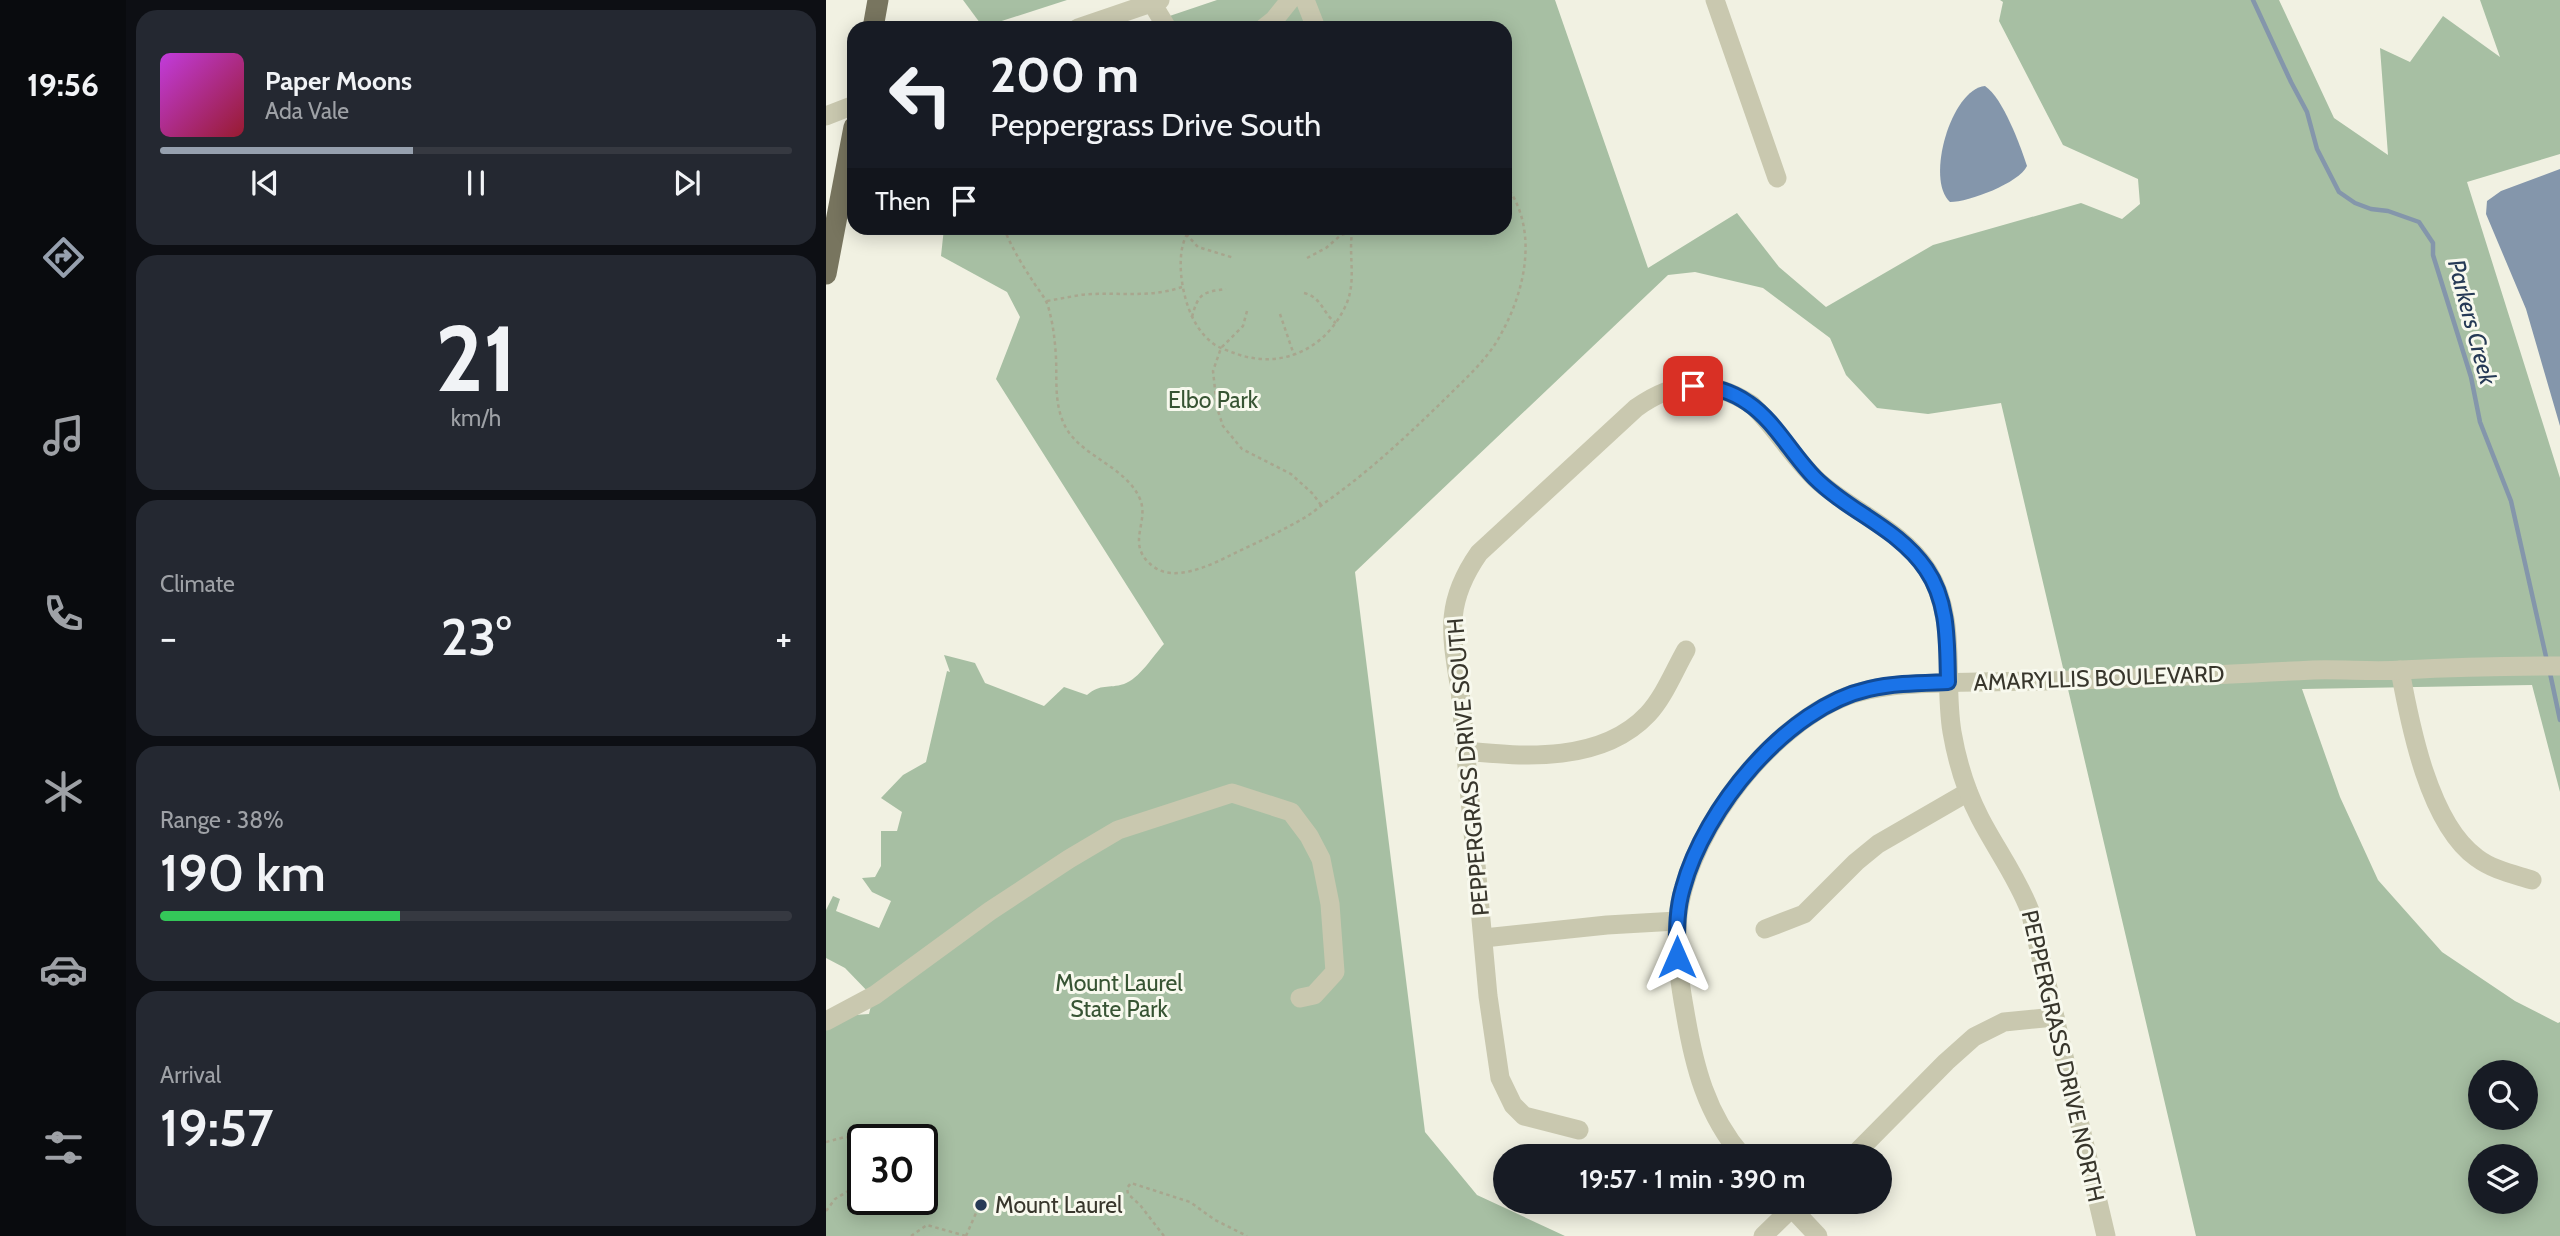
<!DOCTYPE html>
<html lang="en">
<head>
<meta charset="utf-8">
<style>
	body { margin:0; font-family:Cabin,sans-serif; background:#242831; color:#f1f3f6; height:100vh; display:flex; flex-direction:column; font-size:26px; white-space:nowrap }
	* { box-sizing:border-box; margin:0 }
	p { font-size:23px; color:#9ea1a6 }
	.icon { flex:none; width:38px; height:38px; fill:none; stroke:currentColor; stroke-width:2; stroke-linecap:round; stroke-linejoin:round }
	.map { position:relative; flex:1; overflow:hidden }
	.details { display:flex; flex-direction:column; gap:10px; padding:10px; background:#0d0f14; width:700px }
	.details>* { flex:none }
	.guide { position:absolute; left:21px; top:21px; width:665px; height:214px; border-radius:21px; box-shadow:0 4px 18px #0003; background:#171b24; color:#f1f3f6; overflow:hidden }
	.controls { position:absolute; left:1642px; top:1060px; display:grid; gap:14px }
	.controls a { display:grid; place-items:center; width:70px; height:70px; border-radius:50%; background:#171b24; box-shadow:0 4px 18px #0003; font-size:35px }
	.speed { position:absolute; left:21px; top:1124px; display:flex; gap:14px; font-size:35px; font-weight:700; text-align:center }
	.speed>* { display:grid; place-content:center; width:91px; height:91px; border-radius:50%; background:#171b24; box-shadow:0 4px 18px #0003; line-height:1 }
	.speed .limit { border:4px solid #111; border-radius:10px; background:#fff; color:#111 }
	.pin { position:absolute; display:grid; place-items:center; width:60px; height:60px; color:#fff; margin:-30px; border-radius:14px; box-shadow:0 4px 10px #0006 }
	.me { position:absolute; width:77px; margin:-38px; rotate:0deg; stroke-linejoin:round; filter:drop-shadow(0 0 5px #0008) }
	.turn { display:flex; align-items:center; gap:24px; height:147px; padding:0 28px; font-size:32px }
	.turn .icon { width:91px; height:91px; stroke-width:2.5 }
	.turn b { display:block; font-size:49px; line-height:60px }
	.then { display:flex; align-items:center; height:66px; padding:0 28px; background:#0003; gap:14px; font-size:26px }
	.big { font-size:52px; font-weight:600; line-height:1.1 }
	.details .card { flex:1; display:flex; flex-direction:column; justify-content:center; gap:10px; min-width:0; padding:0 24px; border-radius:21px; background:#242831 }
	.details .dial { align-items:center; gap:0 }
	.dial b { font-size:91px; line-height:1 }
	.song { display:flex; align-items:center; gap:21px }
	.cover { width:84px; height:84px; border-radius:10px; background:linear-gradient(135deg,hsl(290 70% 55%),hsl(350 70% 35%)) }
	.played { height:7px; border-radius:4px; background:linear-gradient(90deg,#96a0ae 40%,#363941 40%) }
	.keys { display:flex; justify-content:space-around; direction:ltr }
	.heat { display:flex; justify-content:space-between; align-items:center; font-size:38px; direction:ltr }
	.charge { height:10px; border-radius:5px; background:linear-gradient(90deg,#34c759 38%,#363941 0) }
	.trip { position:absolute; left:667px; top:1144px; width:399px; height:70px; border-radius:35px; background:#171b24; box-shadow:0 4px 18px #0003; font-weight:600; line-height:70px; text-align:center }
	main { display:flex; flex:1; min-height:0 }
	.tabs { display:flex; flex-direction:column; width:126px; justify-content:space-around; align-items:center; background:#090b0e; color:#9ea1a6 }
	.tabs .icon { width:49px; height:49px }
	.tabs .current { color:#96a0ae }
	.tabs b { font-size:32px; color:#f1f3f6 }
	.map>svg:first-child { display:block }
	.green { fill:#a7bfa3; fill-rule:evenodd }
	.water { fill:#8496ab }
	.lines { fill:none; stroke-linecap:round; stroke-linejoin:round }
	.stream { stroke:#8496ab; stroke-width:4.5 }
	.path { stroke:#a8a68e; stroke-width:2.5; stroke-dasharray:3.5 3.5; stroke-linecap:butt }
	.minor { stroke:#c9c8af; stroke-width:19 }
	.major { stroke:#78755f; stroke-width:21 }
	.route-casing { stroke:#114b97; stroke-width:18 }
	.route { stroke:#1a73e8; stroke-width:12 }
	.poi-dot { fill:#263a56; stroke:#f8f9ee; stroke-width:2.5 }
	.labels { text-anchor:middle; stroke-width:6; stroke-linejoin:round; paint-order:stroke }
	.park-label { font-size:23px; fill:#375433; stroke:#f8f9ee }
	.street-label { font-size:23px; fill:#38362c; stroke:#f8f9ee }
	.poi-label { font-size:23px; fill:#38362c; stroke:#f8f9ee; text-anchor:start }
	.water-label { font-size:24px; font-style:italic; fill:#263a56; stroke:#f8f9ee }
</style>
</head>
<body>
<main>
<nav class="tabs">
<b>19:56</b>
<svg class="icon current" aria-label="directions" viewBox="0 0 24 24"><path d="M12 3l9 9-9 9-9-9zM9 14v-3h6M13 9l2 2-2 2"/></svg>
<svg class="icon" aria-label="music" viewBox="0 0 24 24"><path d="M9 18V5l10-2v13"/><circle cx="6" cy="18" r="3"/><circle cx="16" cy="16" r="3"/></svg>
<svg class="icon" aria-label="phone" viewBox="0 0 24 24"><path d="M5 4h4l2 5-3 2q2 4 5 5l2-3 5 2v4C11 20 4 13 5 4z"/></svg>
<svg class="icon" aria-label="climate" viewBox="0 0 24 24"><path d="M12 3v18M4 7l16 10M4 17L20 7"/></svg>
<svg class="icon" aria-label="car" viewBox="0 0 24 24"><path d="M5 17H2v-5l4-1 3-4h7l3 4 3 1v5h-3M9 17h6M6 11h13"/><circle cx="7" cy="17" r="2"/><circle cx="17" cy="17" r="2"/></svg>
<svg class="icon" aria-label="filters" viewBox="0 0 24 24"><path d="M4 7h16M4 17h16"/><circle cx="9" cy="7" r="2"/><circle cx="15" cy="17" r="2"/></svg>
</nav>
<section class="details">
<div class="card">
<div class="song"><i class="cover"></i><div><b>Paper Moons</b><p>Ada Vale</p></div></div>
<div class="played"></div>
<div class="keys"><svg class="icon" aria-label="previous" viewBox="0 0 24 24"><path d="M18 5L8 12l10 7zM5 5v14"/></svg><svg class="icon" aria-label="pause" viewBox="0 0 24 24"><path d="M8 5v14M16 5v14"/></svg><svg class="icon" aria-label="next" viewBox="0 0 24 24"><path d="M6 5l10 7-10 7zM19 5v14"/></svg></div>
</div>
<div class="card dial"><b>21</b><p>km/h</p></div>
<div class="card"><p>Climate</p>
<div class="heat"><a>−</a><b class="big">23°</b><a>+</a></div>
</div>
<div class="card"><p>Range · 38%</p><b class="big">190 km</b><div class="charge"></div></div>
<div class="card"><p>Arrival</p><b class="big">19:57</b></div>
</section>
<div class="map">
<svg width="1734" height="1236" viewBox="0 0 1734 1236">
	<rect width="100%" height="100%" fill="#f1f1e2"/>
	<g class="green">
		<polygon points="137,0 241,0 157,27"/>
		<path d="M391,0H729L822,268L911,213L953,267L1000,307L1107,245L1255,203L1296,219L1314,204L1312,179L1237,145L1173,21L1177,2L1174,0H1453L1508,118L1562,155L1554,48L1584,62L1617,16L1674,57L1654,0H1734V154L1641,182L1734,478V792L1706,685L1476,689L1514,797L1552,880L1616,952L1689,1001L1732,1023L1734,1022V1236H1370L1175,403L1102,414L1051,408L1020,375L1004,338L937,288L869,272L842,275L529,572L599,1132L651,1195L739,1236H0V1017L43,1014L47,997L19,968L0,958V910L7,896L14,899L10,911L53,928L65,901L46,892L36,878L49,877L55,866V831H71L76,812L55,798L77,775L100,762L121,671L124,672L118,655L149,663L159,683L218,706L238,687L261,695C275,683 282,689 298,684C313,679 327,656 338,644L170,379L194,317L181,292L115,256L118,228H679V28H308ZM1654,1073H1699V1118H1654ZM37,1139H96V1199H37ZM1654,1157H1699V1202H1654Z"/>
	</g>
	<g class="water">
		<path d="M1159,86C1177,98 1194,145 1201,166C1193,183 1143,202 1124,202C1099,180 1125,89 1159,86Z"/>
		<polygon points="1734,169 1734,426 1700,309 1660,214 1661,201 1675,191"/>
	</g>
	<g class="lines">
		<g class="stream">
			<polyline points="1427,0 1465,82 1481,112 1491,149 1513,192 1529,203 1545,209 1562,211 1593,222 1607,243 1607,255 1645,377 1654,422 1685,501 1721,661"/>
			<polyline points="1724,673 1734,720"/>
		</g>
		<g class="path">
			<path d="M178,228C185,247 197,266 208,283C213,291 219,297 222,306C227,323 229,340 230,358C231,381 228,404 239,426C255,457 300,466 314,499C324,523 298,545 328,567C348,582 383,566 403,556C428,544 454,532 478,518C487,513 495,505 504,499C546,469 583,434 620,398C640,378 662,359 675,334C700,289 713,228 679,184"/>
			<path d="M365,228C355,241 354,257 355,273C357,296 365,325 384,341C390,347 400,350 408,353C453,370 498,351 519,307C532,281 521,253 527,228"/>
			<polyline points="416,228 427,236"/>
			<polyline points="360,234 372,247 408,258"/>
			<polyline points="459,235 461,228"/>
			<polyline points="481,258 500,248 515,235 525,232"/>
			<path d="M478,293C497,298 496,313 510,323"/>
			<path d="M221,301C232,299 243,297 254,295C289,291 321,299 356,287"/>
			<polyline points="421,311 417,326 395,348 387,371 391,408 397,426 416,449 465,474 487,494 495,505"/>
			<polyline points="454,314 468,355"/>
			<path d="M366,317C372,294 376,292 400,289"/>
			<polyline points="0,1142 19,1137 44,1139"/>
			<polyline points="0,1211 9,1199 37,1182"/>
			<polyline points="85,1236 101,1225 140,1236"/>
			<polyline points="140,1236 153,1206"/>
			<polyline points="338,1236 314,1205 302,1194 301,1188 305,1183 364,1202 389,1220 421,1236"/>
		</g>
		<g class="minor">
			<polyline points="479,0 490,28"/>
			<polyline points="889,0 951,178"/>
			<polyline points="326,3 341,28"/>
			<polyline points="252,28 334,0"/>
			<polyline points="438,28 448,20 464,0"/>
			<polyline points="0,116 28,105"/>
			<path d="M1574,670C1584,725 1603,824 1651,858C1667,870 1687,874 1706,880"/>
			<path d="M639,751C699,757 776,763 822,714C838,697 848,671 860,650"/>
			<polyline points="939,929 978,914 1030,862 1052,844 1142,792"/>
			<polyline points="658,938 781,925 851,921"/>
			<polyline points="0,1021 49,995 164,911 243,859 292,830 406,793 465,812 483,836 495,859 504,904 509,972 488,995 474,998"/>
			<path d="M753,1130L698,1116L687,1105L674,1078L662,996L634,690C625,634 618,603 653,553L810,408C849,380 885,378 926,405C950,428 967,458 992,481C1027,512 1076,530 1102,571C1132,619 1117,679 1126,732C1131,761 1140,791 1154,818C1170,849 1191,877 1204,911L1280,1236"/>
			<path d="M917,1157C880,1114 868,1066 859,1012C854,985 850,958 851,931C852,843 940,727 1021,696C1051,685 1083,684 1115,683C1159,681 1203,682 1247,680C1327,678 1407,674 1487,670C1517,669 1547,672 1576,670C1629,667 1681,666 1734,666"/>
			<polyline points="1026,1157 1120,1062 1148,1037 1178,1022 1229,1017"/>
			<polyline points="960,1202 992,1236"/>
			<polyline points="937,1236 972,1202"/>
		</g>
		<g class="major">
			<polyline points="47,28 52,0"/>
			<polyline points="0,274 28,127"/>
		</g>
	</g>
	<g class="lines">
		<defs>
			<path id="route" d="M851,957C851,934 850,911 857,888C878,809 961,707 1043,689C1069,683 1096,683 1122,682C1121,644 1123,602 1100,569C1072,528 1023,512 989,478C966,455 949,421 922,403C905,391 888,386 867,386"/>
		</defs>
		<use href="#route" class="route-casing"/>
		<use href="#route" class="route"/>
	</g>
	<circle class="poi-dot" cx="155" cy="1205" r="7"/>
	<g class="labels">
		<g class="park-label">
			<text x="387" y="408">Elbo Park</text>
			<text x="293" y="991">Mount Laurel<tspan x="293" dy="26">State Park</tspan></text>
		</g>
		<g class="street-label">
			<text transform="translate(1273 678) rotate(-2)" y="8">AMARYLLIS BOULEVARD</text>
			<text transform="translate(642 767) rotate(-95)" y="8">PEPPERGRASS DRIVE SOUTH</text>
			<text transform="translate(1237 1056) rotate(77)" y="8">PEPPERGRASS DRIVE NORTH</text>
		</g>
		<g class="poi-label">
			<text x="169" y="1213">Mount Laurel</text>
		</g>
		<g class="water-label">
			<text transform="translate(1646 322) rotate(75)" y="8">Parkers Creek</text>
		</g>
	</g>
</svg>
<div class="controls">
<a><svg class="icon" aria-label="search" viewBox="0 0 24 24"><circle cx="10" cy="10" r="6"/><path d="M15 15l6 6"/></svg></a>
<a><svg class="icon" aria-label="layers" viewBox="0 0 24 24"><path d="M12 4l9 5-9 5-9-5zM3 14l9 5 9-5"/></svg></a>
</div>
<div class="speed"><div class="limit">30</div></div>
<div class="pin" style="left:867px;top:386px;background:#d93025"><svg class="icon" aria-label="arrive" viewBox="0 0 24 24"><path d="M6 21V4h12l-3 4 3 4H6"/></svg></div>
<svg class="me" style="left:851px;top:957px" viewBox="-20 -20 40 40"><path d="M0-17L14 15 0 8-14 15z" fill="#1a73e8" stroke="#fff" stroke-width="4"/></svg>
<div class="trip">19:57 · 1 min · 390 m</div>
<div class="guide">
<div class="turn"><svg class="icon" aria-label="left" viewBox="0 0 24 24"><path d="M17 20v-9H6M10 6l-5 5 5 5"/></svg><div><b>200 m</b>Peppergrass Drive South</div></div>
<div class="then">Then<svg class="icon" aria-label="arrive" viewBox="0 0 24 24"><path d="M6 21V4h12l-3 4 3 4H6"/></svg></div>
</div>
</div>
</main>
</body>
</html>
